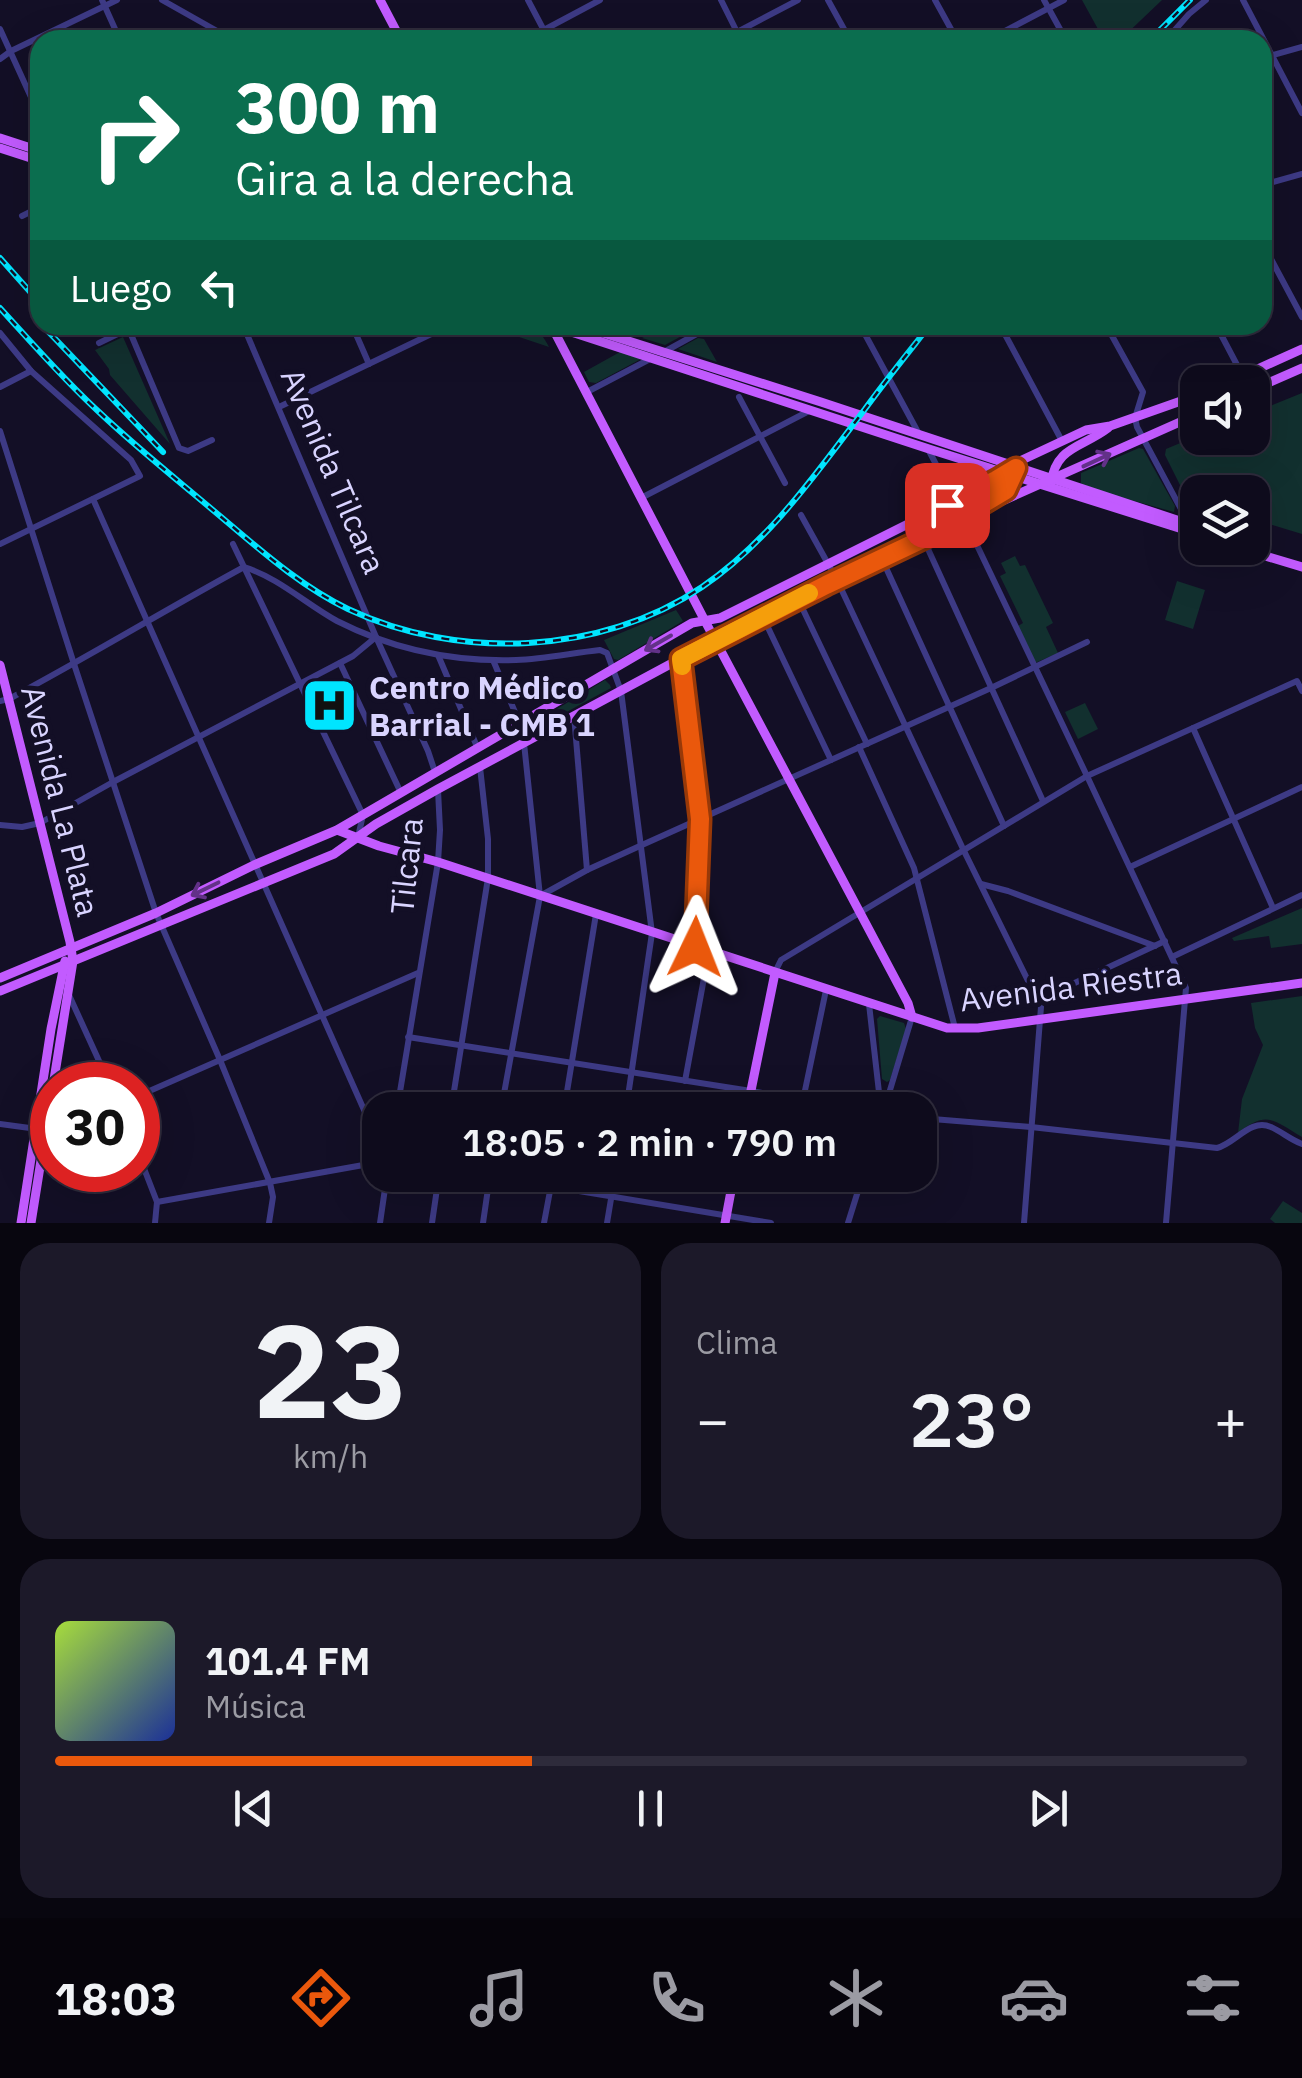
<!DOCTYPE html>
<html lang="es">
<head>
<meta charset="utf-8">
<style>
	body { margin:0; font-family:"IBM Plex Sans",sans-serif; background:#1c1929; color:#f1f3f6; height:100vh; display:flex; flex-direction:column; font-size:38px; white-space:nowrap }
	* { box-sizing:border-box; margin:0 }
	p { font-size:32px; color:#9b9ba3 }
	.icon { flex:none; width:55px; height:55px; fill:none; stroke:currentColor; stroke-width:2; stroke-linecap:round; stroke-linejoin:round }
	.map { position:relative; height:1223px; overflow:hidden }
	.drawer { display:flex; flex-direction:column; gap:20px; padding:20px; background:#08060f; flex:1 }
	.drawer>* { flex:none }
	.hud { position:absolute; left:30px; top:30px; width:1242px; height:305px; border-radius:30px; box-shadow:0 10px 40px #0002,0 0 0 2px #2e2b3b; background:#0b6e4f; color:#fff; overflow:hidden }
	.buttons { position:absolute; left:1180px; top:365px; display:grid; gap:20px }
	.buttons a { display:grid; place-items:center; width:90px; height:90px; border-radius:20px; background:#0e0b1c; box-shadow:0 10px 40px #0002,0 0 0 2px #2e2b3b; font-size:50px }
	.speed { position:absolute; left:30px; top:1062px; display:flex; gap:20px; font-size:50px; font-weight:700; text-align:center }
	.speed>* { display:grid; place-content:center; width:130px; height:130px; border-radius:50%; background:#0e0b1c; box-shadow:0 10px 40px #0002,0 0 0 2px #2e2b3b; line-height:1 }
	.speed .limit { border:15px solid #d22; background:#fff; color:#111 }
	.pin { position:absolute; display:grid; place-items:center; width:85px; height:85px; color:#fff; margin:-42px; border-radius:20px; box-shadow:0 5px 15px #0006 }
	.me { position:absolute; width:110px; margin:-55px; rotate:2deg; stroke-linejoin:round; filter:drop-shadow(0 0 8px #0008) }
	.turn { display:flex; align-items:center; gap:35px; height:210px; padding:0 40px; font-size:45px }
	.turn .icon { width:130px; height:130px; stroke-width:2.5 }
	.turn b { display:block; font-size:70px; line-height:85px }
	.then { display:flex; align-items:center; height:95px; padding:0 40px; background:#0003; gap:20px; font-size:38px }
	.big { font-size:75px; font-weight:600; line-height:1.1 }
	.drawer .card { flex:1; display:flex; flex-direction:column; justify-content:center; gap:15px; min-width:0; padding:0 35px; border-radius:30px; background:#1c1929 }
	.drawer .dial { align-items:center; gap:0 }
	.dial b { font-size:130px; line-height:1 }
	.song { display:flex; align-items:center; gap:30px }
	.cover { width:120px; height:120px; border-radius:15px; background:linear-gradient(135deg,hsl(80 70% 55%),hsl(230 70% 35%)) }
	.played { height:10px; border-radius:5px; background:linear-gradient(90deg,#ea580c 40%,#2e2b3b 40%) }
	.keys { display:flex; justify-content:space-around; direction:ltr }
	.heat { display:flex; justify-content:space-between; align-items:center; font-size:55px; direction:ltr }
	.drawer .tiles { flex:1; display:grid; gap:20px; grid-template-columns:1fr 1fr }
	.card:last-child { grid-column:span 2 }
	.trip { position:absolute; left:362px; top:1092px; width:575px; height:100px; border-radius:30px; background:#0e0b1c; box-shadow:0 10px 40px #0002,0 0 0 2px #2e2b3b; font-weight:600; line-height:100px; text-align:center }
	.menu { display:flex; height:160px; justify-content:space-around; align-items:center; background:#06040b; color:#9b9ba3 }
	.menu .icon { width:70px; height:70px }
	.menu .selected { color:#ea580c }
	.menu b { font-size:45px; color:#f1f3f6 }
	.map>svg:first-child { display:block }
	.green { fill:#12302f }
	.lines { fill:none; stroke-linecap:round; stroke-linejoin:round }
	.minor { stroke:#3d3a85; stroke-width:6 }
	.major { stroke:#c25bff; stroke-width:9 }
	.rail-casing { stroke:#00e5ff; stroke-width:6 }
	.rail { stroke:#130f26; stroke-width:2.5; stroke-dasharray:8; stroke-linecap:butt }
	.oneway { stroke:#623188 }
	.route-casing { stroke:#983908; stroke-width:25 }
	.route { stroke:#ea580c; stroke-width:18 }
	.slow { stroke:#f59e0b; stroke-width:18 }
	.labels { text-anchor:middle; stroke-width:10; stroke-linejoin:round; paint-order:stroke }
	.street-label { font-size:32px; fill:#d9d4ff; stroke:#130f26 }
	.poi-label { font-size:32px; font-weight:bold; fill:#d9d4ff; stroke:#130f26; text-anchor:start }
</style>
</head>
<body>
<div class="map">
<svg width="1302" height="1223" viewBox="0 0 1302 1223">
	<rect width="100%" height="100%" fill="#130f26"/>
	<g class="green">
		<polygon points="1082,0 1162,0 1120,40 1104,40"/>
		<path d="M493,325C521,325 535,318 549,347L492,328Z"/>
		<polygon points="667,325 702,325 665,345 642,338"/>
		<polygon points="123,337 170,444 110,375 109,369 95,350"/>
		<polygon points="698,338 704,339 717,362 678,349"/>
		<polygon points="620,352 641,359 596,383 589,382 584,372"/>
		<polygon points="1302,393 1302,534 1253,519 1252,492 1198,492 1197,500 1186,497 1165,455 1166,449 1197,436 1252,438 1253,413"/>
		<polygon points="1139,448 1143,449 1175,506 1174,512 1084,487 1081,483 1081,473"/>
		<polygon points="1015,556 1020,566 1025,565 1053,623 1046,627 1058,653 1035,663 1018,626 1023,623 1000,576 1006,573 1001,563"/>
		<polygon points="817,578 819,579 818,582 728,627 726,623"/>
		<polygon points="1177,581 1205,590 1193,629 1165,620"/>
		<polygon points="676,610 683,621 618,660 614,659 604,640"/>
		<polygon points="605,680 610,685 611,688 535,729 533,728 532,724"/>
		<polygon points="1085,703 1098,729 1078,739 1065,712"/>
		<polygon points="1302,908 1302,944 1271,948 1269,936 1234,941 1232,938"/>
		<path d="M1302,996V1137C1273,1120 1267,1110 1238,1133L1242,1099L1263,1045L1255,1028L1251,1003Z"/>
		<polygon points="880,1016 904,1023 906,1029 890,1080 887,1082 882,1079 877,1019"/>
		<polygon points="1283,1201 1302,1213 1302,1223 1275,1223 1270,1219"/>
	</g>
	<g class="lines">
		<g class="minor">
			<polyline points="102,0 120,40"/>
			<polyline points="162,0 233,40"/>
			<polyline points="528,0 549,40"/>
			<polyline points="721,0 737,32"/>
			<polyline points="828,0 850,40"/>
			<polyline points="935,0 957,40"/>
			<polyline points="1044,0 1066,40"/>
			<polyline points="1243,0 1302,113"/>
			<polyline points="0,29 40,117"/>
			<polyline points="525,40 600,0"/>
			<polyline points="722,40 798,0"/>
			<polyline points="988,40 1064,0"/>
			<polyline points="1166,40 1189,14 1206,0"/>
			<polyline points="1262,58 1302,47"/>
			<polyline points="0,59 11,51 117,0"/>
			<polyline points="1262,185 1302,174"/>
			<polyline points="22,216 40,207"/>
			<polyline points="1262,242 1302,317"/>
			<polyline points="127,325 179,448 188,451 212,440"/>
			<polyline points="243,325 376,637 428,751 435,772"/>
			<polyline points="352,325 369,364"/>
			<polyline points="860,325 919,434"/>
			<polyline points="1000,325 1062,441"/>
			<polyline points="1106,325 1143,392 1135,418 1137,427 1189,524"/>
			<polyline points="1216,325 1246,382"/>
			<polyline points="0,333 31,371 131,460 140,476 0,544"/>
			<polyline points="99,343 136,325"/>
			<polyline points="662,353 713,325"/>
			<polyline points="0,387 31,371"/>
			<polyline points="587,392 650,359"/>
			<polyline points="739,397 785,483"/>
			<polyline points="279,407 450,325"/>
			<polyline points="0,431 74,664 156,913 220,1060 270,1183 273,1197 269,1223"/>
			<polyline points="928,449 964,518 1087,776 1186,988 1166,1223"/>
			<polyline points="641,498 809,411"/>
			<polyline points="93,499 380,1146"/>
			<polyline points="801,515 837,580 964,851 1041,1007 1024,1223"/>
			<polyline points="923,538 1043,801"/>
			<polyline points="233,544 363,815 358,837"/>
			<polyline points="882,559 1004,826"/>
			<path d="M244,567C279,578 306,604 337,621C392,649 454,662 516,660C544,659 572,653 600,650L607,653L621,691L652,933L626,1110"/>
			<polyline points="798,599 867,744"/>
			<polyline points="763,617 831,760"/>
			<polyline points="438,655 478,749"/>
			<polyline points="681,659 700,819 695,946"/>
			<polyline points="493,660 520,724 524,743 540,896 501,1110"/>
			<polyline points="340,663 401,793"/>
			<path d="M0,701L9,699C88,657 165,610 244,567"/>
			<polyline points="574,715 587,870"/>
			<polyline points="1193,728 1273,908"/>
			<polyline points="859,747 914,868 955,1028"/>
			<polyline points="0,825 22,827 40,823 113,782 353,656 376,637"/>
			<polyline points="1130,867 1302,787"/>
			<polyline points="981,884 1008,891 1155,946"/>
			<polyline points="540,896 587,870 642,845 991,688 1087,642"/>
			<polyline points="1172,957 1302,895"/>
			<polyline points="775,972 781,960 1087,776 1297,681 1302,691"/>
			<polyline points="69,995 110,1085"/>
			<polyline points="1038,1000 1165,941"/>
			<polyline points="869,1004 881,1110"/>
			<polyline points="408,1037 751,1091 854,1110"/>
			<polyline points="685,1081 709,951"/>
			<polyline points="138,1096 418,973"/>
			<polyline points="803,1100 826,990"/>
			<polyline points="397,1110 438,862 440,830 438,790"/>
			<polyline points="451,1110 488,878 488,839 480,767"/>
			<polyline points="564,1110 596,914"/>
			<polyline points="884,1110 912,1017"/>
			<path d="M920,1118L1031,1127L1217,1148C1236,1143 1250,1118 1271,1127C1282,1132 1291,1140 1302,1144"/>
			<polyline points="0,1124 52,1131"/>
			<polyline points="138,1153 157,1202 155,1223"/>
			<polyline points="482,1175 771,1223"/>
			<polyline points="157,1202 380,1162"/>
			<polyline points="380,1223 387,1175"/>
			<polyline points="432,1223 439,1175"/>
			<polyline points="483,1223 490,1175"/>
			<polyline points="544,1223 553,1175"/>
			<polyline points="607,1223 615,1175"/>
			<polyline points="848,1223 863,1175"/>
		</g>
		<g class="major">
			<polyline points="380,0 401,40"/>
			<polyline points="0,138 40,151"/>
			<polyline points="0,148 40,161"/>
			<polyline points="551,325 705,621 908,1003 912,1017"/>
			<polyline points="578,325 821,402 1198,527"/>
			<polyline points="553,326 929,449 1198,534"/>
			<polyline points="1229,382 1302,349"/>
			<polyline points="1252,390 1302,368"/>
			<path d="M1051,483C1056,446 1082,448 1108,428"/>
			<polyline points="986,503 1006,490 1014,471"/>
			<polyline points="1239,548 1302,567"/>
			<polyline points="0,665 70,942 73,961 31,1223"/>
			<polyline points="337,830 379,846 438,862 947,1028 978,1028 1302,983"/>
			<polyline points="0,978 156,913 254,865 337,830 692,623 720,618 996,480 1015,468 1022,460 1086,430 1110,426 1198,395"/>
			<polyline points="0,991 334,854 376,824 438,789 704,646 964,518 1198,414"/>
			<polyline points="747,1110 775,973"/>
			<polyline points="21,1223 51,1029 65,961"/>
			<polyline points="725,1223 734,1175"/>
		</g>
		<defs>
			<g id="rail">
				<polyline points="1150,40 1190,0"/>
				<polyline points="0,258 40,303"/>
				<path d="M0,308C32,343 64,380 99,412C136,447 175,478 214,511C256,546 298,585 348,609C458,661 601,655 702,587C770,541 817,472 865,409C886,380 908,353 930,325"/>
				<polyline points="42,325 163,452"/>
			</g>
		</defs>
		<use href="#rail" class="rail-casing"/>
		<use href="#rail" class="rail"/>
	</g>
	<defs><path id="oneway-shaft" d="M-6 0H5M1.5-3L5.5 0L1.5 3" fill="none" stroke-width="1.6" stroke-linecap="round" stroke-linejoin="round" transform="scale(2.5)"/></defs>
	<g class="oneway">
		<use href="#oneway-shaft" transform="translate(1097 460) rotate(-25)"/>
		<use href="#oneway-shaft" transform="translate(658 643) rotate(150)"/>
		<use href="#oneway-shaft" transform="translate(205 889) rotate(154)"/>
	</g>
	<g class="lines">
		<defs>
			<polyline id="route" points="695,947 700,819 681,659 826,585 969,517 976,508 1006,490 1016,468 996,480 947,505"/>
		</defs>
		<use href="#route" class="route-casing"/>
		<use href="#route" class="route"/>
		<polyline class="slow" points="682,666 681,659 809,593"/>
	</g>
	<defs>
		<symbol id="hospital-square" viewBox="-11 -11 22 22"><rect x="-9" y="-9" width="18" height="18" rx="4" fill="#00e5ff" stroke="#130f26"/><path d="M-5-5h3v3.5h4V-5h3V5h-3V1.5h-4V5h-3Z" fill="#111"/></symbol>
	</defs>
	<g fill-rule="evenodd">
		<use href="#hospital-square" x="298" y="674" width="63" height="63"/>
	</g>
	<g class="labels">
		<g class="street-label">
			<text transform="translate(333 471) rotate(67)" y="11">Avenida Tilcara</text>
			<text transform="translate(60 801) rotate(76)" y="11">Avenida La Plata</text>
			<text transform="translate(407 866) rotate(-84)" y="11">Tilcara</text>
			<text transform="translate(1071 987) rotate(-7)" y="11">Avenida Riestra</text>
		</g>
		<g class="poi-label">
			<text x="369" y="699">Centro Médico<tspan x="369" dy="37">Barrial - CMB 1</tspan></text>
		</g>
	</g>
</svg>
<div class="buttons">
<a><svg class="icon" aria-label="sound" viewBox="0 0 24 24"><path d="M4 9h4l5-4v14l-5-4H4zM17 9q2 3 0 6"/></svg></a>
<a><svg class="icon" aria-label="layers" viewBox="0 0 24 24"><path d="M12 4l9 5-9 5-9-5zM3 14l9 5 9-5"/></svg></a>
</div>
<div class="speed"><div class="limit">30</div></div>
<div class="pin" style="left:947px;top:505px;background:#d93025"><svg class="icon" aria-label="arrive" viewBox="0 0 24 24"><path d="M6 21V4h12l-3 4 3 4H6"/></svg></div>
<svg class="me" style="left:695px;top:947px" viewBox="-20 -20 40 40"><path d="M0-17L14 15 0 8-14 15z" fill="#ea580c" stroke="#fff" stroke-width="4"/></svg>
<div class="trip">18:05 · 2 min · 790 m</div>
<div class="hud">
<div class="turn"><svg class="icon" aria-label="right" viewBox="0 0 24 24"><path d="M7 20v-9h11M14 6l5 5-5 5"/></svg><div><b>300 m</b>Gira a la derecha</div></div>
<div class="then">Luego<svg class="icon" aria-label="left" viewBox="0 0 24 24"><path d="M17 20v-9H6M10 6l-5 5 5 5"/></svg></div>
</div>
</div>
<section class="drawer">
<div class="tiles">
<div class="card dial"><b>23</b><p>km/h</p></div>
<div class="card"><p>Clima</p>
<div class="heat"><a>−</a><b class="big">23°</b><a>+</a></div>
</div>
<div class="card">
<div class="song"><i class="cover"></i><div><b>101.4 FM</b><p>Música</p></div></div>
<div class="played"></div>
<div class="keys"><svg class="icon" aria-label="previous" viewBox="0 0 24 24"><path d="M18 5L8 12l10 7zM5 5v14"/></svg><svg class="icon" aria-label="pause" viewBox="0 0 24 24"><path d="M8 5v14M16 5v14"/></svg><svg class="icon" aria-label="next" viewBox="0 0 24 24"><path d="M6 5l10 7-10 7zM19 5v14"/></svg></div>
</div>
</div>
</section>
<nav class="menu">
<b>18:03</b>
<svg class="icon selected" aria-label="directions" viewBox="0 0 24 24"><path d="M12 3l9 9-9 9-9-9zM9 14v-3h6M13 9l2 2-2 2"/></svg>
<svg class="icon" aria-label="music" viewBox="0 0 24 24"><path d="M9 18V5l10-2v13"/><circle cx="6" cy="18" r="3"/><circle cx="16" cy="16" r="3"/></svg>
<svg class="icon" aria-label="phone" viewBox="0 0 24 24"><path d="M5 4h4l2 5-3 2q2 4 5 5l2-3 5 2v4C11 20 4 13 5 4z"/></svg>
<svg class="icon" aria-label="climate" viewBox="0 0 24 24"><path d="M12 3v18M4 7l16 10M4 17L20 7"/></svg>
<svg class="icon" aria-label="car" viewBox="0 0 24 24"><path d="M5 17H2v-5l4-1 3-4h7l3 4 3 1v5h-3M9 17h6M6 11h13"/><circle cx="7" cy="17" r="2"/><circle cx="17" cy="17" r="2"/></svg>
<svg class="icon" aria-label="filters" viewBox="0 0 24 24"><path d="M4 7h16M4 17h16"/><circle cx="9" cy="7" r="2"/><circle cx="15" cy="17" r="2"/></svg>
</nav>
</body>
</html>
